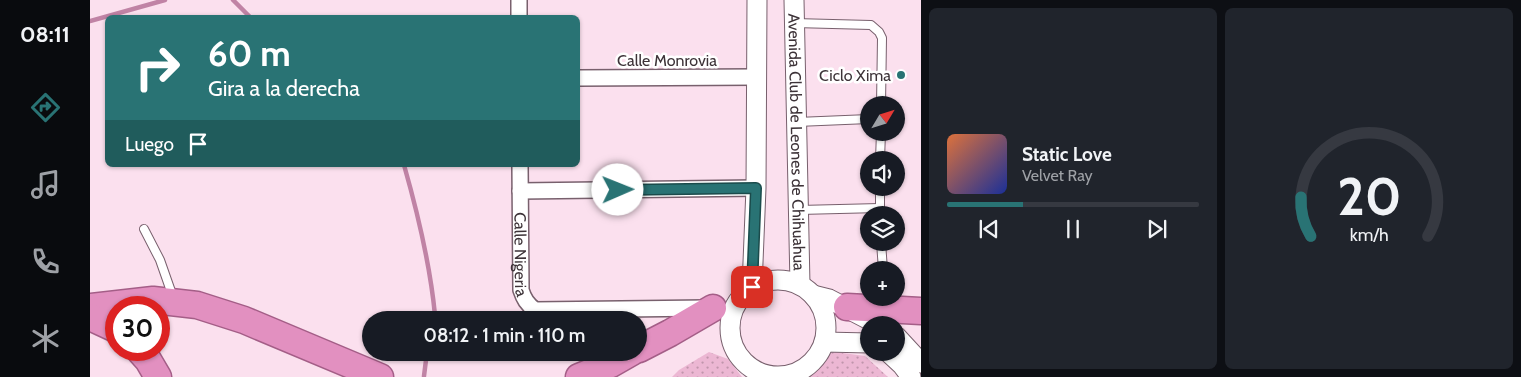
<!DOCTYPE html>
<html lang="es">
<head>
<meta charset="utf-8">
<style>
	body { margin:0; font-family:Cabin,sans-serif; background:#20242c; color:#f1f3f6; height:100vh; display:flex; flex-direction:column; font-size:19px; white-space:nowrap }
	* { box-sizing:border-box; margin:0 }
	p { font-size:16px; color:#9ea1a6 }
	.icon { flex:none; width:28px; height:28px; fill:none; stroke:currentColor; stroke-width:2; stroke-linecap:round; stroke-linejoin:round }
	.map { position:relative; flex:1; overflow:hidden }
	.side { display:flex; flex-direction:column; gap:8px; padding:8px; background:#0d0f14; width:600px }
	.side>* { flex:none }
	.guide { position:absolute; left:15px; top:15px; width:475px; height:152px; border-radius:8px; box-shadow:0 1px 4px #0004; background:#297374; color:#fff; overflow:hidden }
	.needle { width:32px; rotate:52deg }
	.buttons { position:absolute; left:770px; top:96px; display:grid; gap:10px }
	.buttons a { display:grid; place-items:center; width:45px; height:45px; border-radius:50%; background:#171b24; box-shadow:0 1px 4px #0004; font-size:25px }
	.speed { position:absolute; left:15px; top:296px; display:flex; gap:10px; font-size:25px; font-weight:700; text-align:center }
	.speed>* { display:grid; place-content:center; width:65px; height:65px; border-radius:50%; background:#171b24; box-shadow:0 1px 4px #0004; line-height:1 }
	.speed .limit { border:8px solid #d22; background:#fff; color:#111 }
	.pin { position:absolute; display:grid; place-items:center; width:42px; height:42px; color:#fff; margin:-21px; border-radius:10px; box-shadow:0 2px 8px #0006 }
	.me { position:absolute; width:55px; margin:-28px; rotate:89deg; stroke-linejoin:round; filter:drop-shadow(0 0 4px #0008) }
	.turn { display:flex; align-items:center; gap:18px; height:105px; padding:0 20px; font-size:22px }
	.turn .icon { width:65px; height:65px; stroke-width:2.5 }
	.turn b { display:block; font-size:35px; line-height:42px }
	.then { display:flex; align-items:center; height:48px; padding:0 20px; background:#0003; gap:10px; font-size:19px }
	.side .widget { flex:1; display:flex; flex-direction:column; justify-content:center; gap:8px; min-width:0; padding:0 18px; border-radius:8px; background:#20242c }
	.side .dial { align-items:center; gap:0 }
	.dial svg { height:130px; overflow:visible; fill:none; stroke:#363941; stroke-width:7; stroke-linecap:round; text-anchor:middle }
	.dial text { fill:#f1f3f6; stroke:none }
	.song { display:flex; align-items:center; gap:15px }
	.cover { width:60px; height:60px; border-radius:8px; background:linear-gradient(135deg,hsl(20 70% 55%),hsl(230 70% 35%)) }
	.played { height:5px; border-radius:2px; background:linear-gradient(90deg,#297374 30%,#363941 30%) }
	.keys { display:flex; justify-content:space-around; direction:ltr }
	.side .tiles { flex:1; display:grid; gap:8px; grid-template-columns:repeat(2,1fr) }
	.trip { position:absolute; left:272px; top:311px; width:285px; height:50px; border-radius:25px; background:#171b24; box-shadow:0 1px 4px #0004; font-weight:600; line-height:50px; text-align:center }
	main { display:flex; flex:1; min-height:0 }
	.menu { display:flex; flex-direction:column; width:90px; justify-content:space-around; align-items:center; background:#090b0e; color:#9ea1a6 }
	.menu .icon { width:35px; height:35px }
	.menu .selected { color:#297374 }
	.menu b { font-size:22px; color:#f1f3f6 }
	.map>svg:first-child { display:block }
	.park { fill:url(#park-dots) }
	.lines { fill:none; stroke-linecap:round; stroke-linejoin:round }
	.stream { stroke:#c083a5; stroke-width:4.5 }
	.service-casing { stroke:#78606d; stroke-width:10 }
	.minor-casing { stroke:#78606d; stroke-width:18 }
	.tertiary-casing { stroke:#78606d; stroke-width:21 }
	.trunk-casing { stroke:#a45e87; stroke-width:29 }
	.service { stroke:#fff; stroke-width:8 }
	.minor { stroke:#fff; stroke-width:15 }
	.tertiary { stroke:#fff; stroke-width:19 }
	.trunk { stroke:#e290c0; stroke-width:26 }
	.route-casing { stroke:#1b4b4b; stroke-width:12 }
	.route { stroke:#297374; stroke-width:9 }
	.poi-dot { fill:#297374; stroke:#fff; stroke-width:2 }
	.labels { text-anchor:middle; stroke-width:5; stroke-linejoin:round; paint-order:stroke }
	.street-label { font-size:16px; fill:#3d3338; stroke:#fff }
	.poi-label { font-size:16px; fill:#3d3338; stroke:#fff; text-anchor:end }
</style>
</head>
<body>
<main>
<nav class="menu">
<b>08:11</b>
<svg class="icon selected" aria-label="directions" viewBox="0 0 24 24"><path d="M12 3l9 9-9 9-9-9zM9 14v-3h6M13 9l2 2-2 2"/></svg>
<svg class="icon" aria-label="music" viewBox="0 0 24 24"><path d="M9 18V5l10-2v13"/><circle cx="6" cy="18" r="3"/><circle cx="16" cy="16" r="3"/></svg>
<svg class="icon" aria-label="phone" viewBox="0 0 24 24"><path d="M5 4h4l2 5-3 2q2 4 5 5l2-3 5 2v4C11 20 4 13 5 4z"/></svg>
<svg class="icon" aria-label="climate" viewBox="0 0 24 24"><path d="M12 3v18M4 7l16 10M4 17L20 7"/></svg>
</nav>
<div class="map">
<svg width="831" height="377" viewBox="0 0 831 377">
	<defs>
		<pattern id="park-dots" width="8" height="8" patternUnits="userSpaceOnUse" patternTransform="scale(1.25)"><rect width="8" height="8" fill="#ecb7d3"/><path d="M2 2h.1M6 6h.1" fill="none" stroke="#c095ac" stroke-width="1.8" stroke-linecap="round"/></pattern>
	</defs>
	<rect width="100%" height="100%" fill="#fbe0ee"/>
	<g class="park">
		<polygon points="738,351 775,356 798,377 710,377 728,369"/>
		<polygon points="619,352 638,359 652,377 582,377 589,370"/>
	</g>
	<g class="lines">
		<g class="stream">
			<polyline points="143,0 161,18"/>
			<polyline points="0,21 75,0"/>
			<path d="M314,165C328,214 340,264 345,315L344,320"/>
			<polyline points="334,376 337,352"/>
		</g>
		<defs>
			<g id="service">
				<polyline points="704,23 781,25 789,32 792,38 791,105"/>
				<polyline points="707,122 779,119"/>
				<polyline points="790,160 791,132"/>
				<polyline points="709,210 790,208"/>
				<polyline points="790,215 790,188"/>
				<polyline points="54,229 70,260 83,297"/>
				<polyline points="791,242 793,270"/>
			</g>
			<g id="minor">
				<polyline points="429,18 429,0"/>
				<polyline points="488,78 666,77"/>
				<path id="s1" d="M430,165L431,290C434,299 437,304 445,310L617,308"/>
				<polyline points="430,191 666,188"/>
			</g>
			<g id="tertiary">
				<path id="s2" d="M704,0L710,285"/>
				<circle cx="688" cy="328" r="48"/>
				<polyline points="662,287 666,188 667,0"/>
				<polyline points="723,295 739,299 789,325"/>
				<polyline points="806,336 831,363"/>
				<polyline points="734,342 779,343"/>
				<polyline points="798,352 812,365 821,377"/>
			</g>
			<g id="trunk">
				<polyline points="0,307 63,300 107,305 154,320 290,377"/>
				<polyline points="757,307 831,311"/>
				<polyline points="0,317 26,329"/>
				<polyline points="549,349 580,333 623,308"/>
				<polyline points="49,350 58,360 68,377"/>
				<polyline points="489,377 521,364 542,352"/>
			</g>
		</defs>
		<use href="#service" class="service-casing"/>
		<use href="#minor" class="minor-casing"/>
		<use href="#tertiary" class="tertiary-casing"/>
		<use href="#trunk" class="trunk-casing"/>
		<use href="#service" class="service"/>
		<use href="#minor" class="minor"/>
		<use href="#tertiary" class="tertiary"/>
		<use href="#trunk" class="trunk"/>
	</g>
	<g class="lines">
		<defs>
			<polyline id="route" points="528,190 666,188 662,287"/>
		</defs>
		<use href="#route" class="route-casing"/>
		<use href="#route" class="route"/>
	</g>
	<circle class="poi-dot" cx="811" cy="75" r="5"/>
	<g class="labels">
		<g class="street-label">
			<text x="577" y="66">Calle Monrovia</text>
			<text dy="6" stroke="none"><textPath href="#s2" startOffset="142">Avenida Club de Leones de Chihuahua</textPath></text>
			<text dy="6" stroke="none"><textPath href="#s1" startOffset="89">Calle Nigeria</textPath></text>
		</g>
		<g class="poi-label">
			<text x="801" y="81">Ciclo Xima</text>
		</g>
	</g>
</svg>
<div class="buttons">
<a><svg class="needle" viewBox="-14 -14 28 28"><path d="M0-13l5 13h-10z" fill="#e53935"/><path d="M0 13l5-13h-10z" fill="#9ea1a6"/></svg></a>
<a><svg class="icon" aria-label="sound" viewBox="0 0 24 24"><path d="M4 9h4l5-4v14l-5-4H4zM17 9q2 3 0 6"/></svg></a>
<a><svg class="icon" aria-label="layers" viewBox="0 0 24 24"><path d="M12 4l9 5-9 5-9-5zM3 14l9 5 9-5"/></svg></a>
<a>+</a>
<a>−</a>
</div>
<div class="speed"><div class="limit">30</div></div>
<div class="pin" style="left:662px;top:287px;background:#d93025"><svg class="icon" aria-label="arrive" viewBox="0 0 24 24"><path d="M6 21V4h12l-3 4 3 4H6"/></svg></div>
<svg class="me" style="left:528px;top:190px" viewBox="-20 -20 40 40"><circle r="19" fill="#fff"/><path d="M0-13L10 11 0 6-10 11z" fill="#297374"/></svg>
<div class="trip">08:12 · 1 min · 110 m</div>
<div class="guide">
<div class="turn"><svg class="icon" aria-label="right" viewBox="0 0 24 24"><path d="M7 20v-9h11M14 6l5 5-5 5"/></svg><div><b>60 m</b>Gira a la derecha</div></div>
<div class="then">Luego<svg class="icon" aria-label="arrive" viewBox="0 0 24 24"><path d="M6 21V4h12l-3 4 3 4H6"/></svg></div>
</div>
</div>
<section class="side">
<div class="tiles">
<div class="widget">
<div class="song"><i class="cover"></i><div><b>Static Love</b><p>Velvet Ray</p></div></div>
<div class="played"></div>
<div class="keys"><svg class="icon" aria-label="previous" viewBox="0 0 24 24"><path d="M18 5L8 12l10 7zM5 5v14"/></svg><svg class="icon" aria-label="pause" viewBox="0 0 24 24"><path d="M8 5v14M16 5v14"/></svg><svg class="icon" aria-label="next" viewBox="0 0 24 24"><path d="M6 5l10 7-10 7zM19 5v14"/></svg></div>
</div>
<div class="widget dial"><svg viewBox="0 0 100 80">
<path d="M14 69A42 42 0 1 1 86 69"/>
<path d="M14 69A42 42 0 0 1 8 45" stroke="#297374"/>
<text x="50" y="56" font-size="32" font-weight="700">20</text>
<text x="50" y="72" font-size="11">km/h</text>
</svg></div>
</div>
</section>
</main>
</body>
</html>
